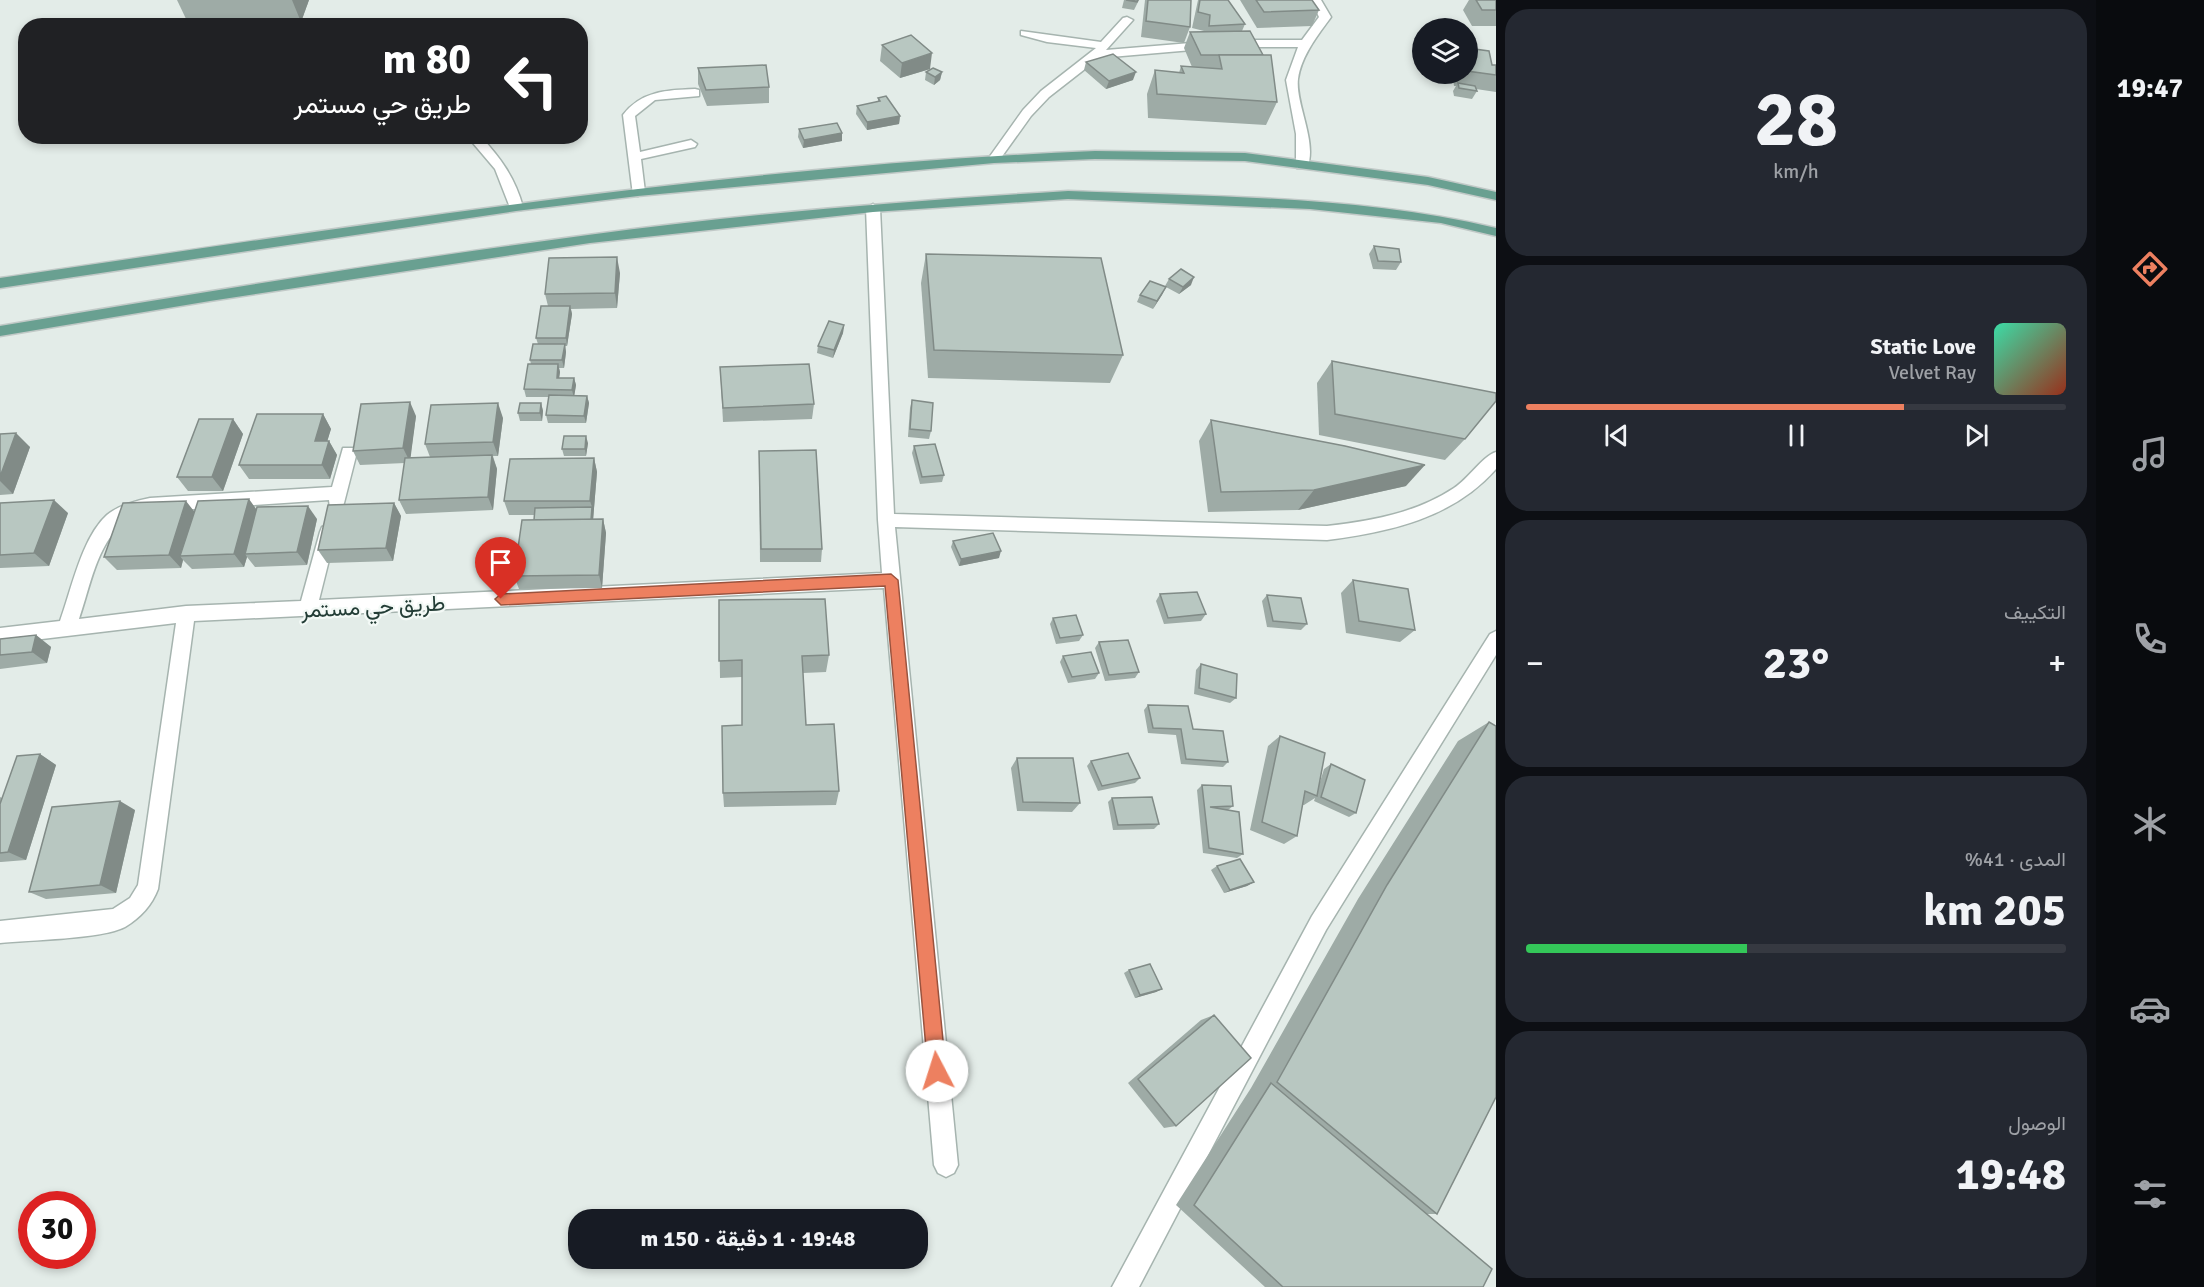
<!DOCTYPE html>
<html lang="ar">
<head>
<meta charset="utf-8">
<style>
	body { margin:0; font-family:Signika,Vazirmatn,sans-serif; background:#242831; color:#f1f3f6; direction:rtl; height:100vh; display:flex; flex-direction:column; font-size:22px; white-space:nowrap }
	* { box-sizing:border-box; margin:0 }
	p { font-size:20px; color:#9ea1a6 }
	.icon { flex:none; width:33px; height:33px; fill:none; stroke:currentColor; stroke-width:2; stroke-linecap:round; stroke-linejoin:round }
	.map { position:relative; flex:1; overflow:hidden; direction:ltr }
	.sheet { display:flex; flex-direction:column; gap:9px; padding:9px; background:#0d0f14; width:600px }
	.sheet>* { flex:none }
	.top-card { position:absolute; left:18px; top:18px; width:570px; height:126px; border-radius:24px; box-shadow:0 3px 9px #0003; direction:rtl; background:#202124; color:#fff; overflow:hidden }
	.fabs { position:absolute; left:1412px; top:18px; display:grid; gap:12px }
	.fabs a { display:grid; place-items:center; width:66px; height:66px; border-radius:50%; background:#171b24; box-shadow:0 3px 9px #0003; font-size:30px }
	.speed { position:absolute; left:18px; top:1191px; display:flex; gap:12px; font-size:30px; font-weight:700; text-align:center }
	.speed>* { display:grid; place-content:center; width:78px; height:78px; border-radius:50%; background:#171b24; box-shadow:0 3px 9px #0003; line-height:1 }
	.speed .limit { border:9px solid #d22; background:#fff; color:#111 }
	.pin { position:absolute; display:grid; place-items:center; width:51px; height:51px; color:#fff; margin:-62px -26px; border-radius:50% 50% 50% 0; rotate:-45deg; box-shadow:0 0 6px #0007 }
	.pin .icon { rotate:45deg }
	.me { position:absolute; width:66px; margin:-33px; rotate:355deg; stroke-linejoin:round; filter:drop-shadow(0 0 4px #0008) }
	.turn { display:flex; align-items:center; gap:21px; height:126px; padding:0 18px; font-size:27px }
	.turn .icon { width:78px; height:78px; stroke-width:2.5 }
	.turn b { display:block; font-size:42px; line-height:51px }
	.big { font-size:45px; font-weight:700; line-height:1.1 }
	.sheet .tile { flex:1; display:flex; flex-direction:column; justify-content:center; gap:9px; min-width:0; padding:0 21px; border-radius:24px; background:#242831 }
	.sheet .dial { align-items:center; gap:0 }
	.dial b { font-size:78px; line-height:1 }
	.song { display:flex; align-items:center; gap:18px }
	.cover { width:72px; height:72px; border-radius:9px; background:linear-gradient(135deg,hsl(160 70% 55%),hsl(10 70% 35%)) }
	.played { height:6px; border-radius:3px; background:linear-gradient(90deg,#ed8060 70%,#363941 70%) }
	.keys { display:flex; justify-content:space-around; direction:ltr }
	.heat { display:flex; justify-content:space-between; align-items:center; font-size:33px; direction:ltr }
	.charge { height:9px; border-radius:4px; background:linear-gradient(90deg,#34c759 41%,#363941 0) }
	.trip { position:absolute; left:568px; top:1209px; width:360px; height:60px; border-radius:24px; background:#171b24; box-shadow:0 3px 9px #0003; font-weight:700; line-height:60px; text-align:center; direction:rtl }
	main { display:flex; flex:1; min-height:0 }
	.tab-bar { display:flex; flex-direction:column; width:108px; justify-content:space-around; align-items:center; background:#090b0e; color:#9ea1a6 }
	.tab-bar .icon { width:42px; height:42px }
	.tab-bar .selected { color:#ed8060 }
	.tab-bar b { font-size:27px; color:#f1f3f6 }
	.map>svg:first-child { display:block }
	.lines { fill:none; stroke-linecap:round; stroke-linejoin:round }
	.minor-casing { stroke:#a6b4af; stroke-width:3 }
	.primary-casing { stroke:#c1c9c7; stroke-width:3 }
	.minor { fill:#fff; fill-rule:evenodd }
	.primary { fill:#69a091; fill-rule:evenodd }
	.wall { fill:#9eaba6 }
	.shaded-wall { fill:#818b87 }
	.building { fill:#b8c7c1; stroke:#818b87; stroke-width:1.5 }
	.route { fill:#ed8060; stroke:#9a533e; stroke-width:1.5 }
	.labels { text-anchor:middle; stroke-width:4.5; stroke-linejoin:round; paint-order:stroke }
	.street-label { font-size:22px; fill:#233d36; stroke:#f3f9f6 }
</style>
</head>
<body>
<main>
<nav class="tab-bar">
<b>19:47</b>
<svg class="icon selected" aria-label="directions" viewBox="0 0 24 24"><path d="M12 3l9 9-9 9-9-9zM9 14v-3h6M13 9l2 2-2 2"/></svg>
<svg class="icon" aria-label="music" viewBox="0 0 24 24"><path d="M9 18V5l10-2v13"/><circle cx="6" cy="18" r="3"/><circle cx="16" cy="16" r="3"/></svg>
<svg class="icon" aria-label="phone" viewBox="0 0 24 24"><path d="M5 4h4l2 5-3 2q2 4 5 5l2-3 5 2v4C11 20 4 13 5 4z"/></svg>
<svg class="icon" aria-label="climate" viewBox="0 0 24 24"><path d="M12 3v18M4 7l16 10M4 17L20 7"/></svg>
<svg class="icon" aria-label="car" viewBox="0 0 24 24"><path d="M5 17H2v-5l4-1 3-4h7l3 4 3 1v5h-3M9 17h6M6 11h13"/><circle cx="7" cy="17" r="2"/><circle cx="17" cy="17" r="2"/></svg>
<svg class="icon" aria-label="filters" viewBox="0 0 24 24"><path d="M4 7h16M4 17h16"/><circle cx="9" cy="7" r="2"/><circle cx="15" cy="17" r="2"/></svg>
</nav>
<section class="sheet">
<div class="tile dial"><b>28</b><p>km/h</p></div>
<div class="tile">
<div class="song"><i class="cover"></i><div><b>Static Love</b><p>Velvet Ray</p></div></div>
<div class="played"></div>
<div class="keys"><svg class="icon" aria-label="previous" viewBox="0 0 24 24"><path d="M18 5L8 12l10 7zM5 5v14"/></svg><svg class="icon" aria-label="pause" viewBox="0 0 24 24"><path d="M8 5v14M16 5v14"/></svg><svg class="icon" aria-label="next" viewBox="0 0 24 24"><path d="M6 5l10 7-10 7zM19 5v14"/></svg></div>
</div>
<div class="tile"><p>التكييف</p>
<div class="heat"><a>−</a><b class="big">23°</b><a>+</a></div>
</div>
<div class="tile"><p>المدى · 41%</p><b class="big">205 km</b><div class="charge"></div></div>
<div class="tile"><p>الوصول</p><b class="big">19:48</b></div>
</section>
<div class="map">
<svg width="1496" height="1287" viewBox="0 0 1496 1287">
	<rect width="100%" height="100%" fill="#e3ece8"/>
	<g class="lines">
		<defs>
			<g id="minor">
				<path d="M1311,0H1321L1331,17C1318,35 1301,56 1298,79C1295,103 1318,143 1307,168H1297L1296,165V134L1286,80L1298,47H1227L1099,58L1049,97L1031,116L998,162H990L988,159L1023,110L1041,91L1096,48L1047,42L1021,35V31L1101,42L1123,18L1127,17L1133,20L1106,50L1227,40H1302L1319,17Z"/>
				<path d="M695,89L699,90V96L655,100L635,116L640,152L691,140L697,144L695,147L641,159L645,192L638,196L633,195L623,115C641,91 667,90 695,89Z"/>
				<path d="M467,136H480C501,158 515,178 523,207L521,210H511L495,169Z"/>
				<path d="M873,204L880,208L894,514L1327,526C1372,521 1416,513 1454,488C1468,479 1483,456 1496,452V469C1453,518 1390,532 1327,540L895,527L958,1165L954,1173L946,1177L938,1173L934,1165L884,588L194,621L158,889C152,905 140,918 125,927C103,939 28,940 0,943V921L113,909L130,898L138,885L176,623L0,644V628L60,621C71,591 82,537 107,515C119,505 135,501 150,498L332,487L343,448H355L357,452L344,503L342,508L336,510L330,508L329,500L150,512C100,520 93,579 79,619L186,606L301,601L320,532L322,527L328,525L334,527L336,532L319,600L882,573L878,520L866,208Z"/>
				<polygon points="1496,631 1496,655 1326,930 1139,1287 1112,1287 1312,916 1490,634"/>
			</g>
			<g id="primary">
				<path d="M1095,151L1245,153L1428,177L1496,192V200L1428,185L1245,161L1095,159L994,163L638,196L516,211L0,288V278C364,225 727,166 1095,151Z"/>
				<path d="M1068,191C1211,197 1356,195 1496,228V236L1441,223L1310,209L1068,199L873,212L590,243L210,301L0,336V326C196,293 392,261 588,235C748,213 908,201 1068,191Z"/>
			</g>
		</defs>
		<use href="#minor" class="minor-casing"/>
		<use href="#primary" class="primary-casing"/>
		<use href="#minor" class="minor"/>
		<use href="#primary" class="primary"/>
	</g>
	<g class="wall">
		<polygon points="177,0 309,0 301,22 188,23"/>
		<polygon points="1124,0 1139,0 1134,10 1122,8"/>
		<polygon points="1145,0 1191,0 1190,27 1184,43 1141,37"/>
		<polygon points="1198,0 1228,0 1245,24 1242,31 1277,102 1266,125 1148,118 1147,94 1155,70 1179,73 1181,66 1192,67 1184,48 1190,32 1204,32 1204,31 1192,28"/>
		<polygon points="1240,0 1312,0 1319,10 1312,26 1257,28"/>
		<polygon points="1469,0 1496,0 1496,26 1472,26 1463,10"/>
		<polygon points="882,45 930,69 900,78 880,61"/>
		<polygon points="1467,48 1492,65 1496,65 1496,92 1476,89 1477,91 1472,99 1454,96 1453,91 1456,86 1454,86 1452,74 1467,74"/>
		<polygon points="1086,62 1133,80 1106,89 1084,70"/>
		<polygon points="698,68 769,87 769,103 707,106 698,84"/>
		<polygon points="926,72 942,72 940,80 934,85 925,80"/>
		<polygon points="878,98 900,116 899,124 867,130 856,114 857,106 878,102"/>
		<polygon points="799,129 842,133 842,141 803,148 798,137"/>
		<polygon points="1374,246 1401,262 1396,270 1373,269 1369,254"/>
		<polygon points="926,254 1123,355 1110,383 928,378 921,283"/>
		<polygon points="620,273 617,308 571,309 572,314 567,346 565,346 566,352 564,368 559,368 560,372 559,378 574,378 576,385 574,395 587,396 589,403 586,423 548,423 546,415 549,397 526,397 524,389 531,364 530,360 538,344 536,338 548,306 545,294"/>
		<polygon points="1169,279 1191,285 1179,294 1166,287 1153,309 1137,302 1140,295 1165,286"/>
		<polygon points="844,325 843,333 833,358 817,353 818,346"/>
		<polygon points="1332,361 1465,439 1445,460 1319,435 1317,383"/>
		<polygon points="720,367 814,404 812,419 723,422"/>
		<polygon points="912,400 931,431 929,439 908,437 910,408"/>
		<polygon points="541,403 543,411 542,421 520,421 518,413"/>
		<polygon points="323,414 331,429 327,441 329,441 337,455 330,479 249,479 239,465"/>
		<polygon points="416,416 410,458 430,457 425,444 503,418 498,456 493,456 497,469 493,510 406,514 399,500 405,463 360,465 353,451"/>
		<polygon points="233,419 243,434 223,491 188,491 177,477"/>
		<polygon points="1211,420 1406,486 1298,510 1208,512 1199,441"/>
		<polygon points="0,434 30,447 13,494 0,495"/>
		<polygon points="588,443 586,456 564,456 562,449"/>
		<polygon points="914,446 944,475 942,482 920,484 912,453"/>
		<polygon points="759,451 822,549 821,562 760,562"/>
		<polygon points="594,458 597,472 593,520 603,519 606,533 602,588 519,589 514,576 534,520 535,515 509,515 504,501"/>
		<polygon points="0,503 68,513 49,566 0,568"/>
		<polygon points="394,503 401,516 393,561 327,563 318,550"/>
		<polygon points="257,509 317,519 307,565 255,567 247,557 244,567 192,569 183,560 181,568 117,570 104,557 194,511"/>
		<polygon points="953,541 999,558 959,566 951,547"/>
		<polygon points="1353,580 1415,630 1400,642 1346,633 1341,593"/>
		<polygon points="1160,594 1206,614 1201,621 1164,624 1156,601"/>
		<polygon points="1267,595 1307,624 1301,630 1267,627 1262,601"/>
		<polygon points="719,600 829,655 826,672 803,673 806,725 839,791 836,805 724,807 723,793 742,725 742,677 720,678"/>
		<polygon points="1053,618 1083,635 1079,641 1056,644 1050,624"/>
		<polygon points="36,635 51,647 47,663 0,669 0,639"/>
		<polygon points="1099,642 1139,672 1135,678 1105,681 1095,648"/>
		<polygon points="1063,656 1099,673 1095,679 1068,683 1060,662"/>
		<polygon points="1201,664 1236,698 1230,703 1194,694 1196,670"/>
		<polygon points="1148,705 1193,729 1228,762 1223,767 1181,764 1176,735 1148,733 1144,710"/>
		<polygon points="1489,722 1437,1214 1426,1214 1483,1287 1265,1287 1176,1205 1251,1088 1358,899 1458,741"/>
		<polygon points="1280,736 1320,782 1324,769 1331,764 1356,813 1349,817 1314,801 1315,798 1304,805 1302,805 1297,836 1284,844 1250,830 1268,746"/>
		<polygon points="40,754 56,765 26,860 1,862 0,862 0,797 2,798"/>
		<polygon points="1017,758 1080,803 1072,812 1017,811 1011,768"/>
		<polygon points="1091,761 1140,778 1135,783 1098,791 1087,766"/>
		<polygon points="1202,785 1233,806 1228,810 1243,854 1237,858 1203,853 1197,790"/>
		<polygon points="1112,798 1159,824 1154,829 1113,830 1108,802"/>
		<polygon points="135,810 116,893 46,899 29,892"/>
		<polygon points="1217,866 1254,882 1247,886 1224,893 1211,870"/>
		<polygon points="1129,970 1162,989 1156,992 1135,998 1124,973"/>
		<polygon points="1214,1015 1176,1126 1164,1128 1128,1083 1201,1020"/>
	</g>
	<g class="shaded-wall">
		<polygon points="292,0 309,0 301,22"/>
		<polygon points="932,53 930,69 900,78 902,63"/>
		<polygon points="942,72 940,80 934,85 935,77"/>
		<polygon points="1136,72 1133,80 1106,89 1109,81"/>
		<polygon points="900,116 899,124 867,130 867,122"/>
		<polygon points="842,133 842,141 803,148 804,140"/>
		<polygon points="617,257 620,273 617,308 615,293"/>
		<polygon points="1194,277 1191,285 1179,294 1183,287"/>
		<polygon points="1166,287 1162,295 1153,309 1157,301"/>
		<polygon points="570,306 572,314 567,346 566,338"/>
		<polygon points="844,325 843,333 833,358 834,350"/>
		<polygon points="565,344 566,352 564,368 562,360"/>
		<polygon points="558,364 560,372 558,385 557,378"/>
		<polygon points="574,378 576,385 574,398 572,390"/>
		<polygon points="587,396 589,403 586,423 584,416"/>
		<polygon points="410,402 416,416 410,462 403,448"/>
		<polygon points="498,403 503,418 498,456 493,442"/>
		<polygon points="541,403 543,411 542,421 540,413"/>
		<polygon points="323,414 331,429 323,455 315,441"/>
		<polygon points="233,419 243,434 223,491 212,477"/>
		<polygon points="16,433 30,447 13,494 0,481 0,477"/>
		<polygon points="586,436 588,443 586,456 585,449"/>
		<polygon points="329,441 337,455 330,479 322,465"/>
		<polygon points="492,455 497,469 493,510 488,497"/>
		<polygon points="594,458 597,472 592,533 591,526 592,507 590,501"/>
		<polygon points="1425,465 1406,486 1298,510 1314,490"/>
		<polygon points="249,499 259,513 245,554 247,557 244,567 234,554"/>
		<polygon points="54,500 68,513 49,566 34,553"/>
		<polygon points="186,501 197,515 180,556 183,560 181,568 169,555"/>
		<polygon points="394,503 401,516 393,561 386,548"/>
		<polygon points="308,506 317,519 307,565 297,552"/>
		<polygon points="603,519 606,533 602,588 599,575"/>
		<polygon points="1001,551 999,558 959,566 961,559"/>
		<polygon points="36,635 51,647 47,663 32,652"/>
		<polygon points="40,754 56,765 26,860 8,852"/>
		<polygon points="120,801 135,810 116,893 100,885"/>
		<polygon points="1254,882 1247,886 1224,893 1230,890"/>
		<polygon points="1162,989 1156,992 1135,998 1140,995"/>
	</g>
	<g class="building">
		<polygon points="1126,0 1138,0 1137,2"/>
		<polygon points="1148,0 1191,0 1190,27 1146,21"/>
		<polygon points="1200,0 1228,0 1245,24 1209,26 1210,15 1198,12"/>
		<polygon points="1256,0 1312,0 1319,10 1264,12"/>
		<polygon points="1476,0 1496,0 1496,10 1482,10"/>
		<polygon points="1250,31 1263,55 1201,55 1190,32"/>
		<polygon points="911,35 932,53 902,63 882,45"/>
		<polygon points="1467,48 1489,51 1492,65 1496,65 1496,75 1467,71"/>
		<polygon points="1113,54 1136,72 1109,81 1086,62"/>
		<polygon points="1219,55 1271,55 1277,102 1157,94 1155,70 1184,73 1181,66 1222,69"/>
		<polygon points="766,65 769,87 706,90 698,68"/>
		<polygon points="933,68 942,72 935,77 926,72"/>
		<polygon points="1458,83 1475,86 1477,91 1459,88"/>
		<polygon points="886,96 900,116 867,122 857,106 880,101 878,98"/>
		<polygon points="837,123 842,133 804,140 799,129"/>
		<polygon points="1374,246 1399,249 1401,262 1378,261"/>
		<polygon points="926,254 1101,258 1123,355 934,350"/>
		<polygon points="617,257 615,293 545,294 549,258"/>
		<polygon points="1181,269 1194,277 1183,287 1169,279"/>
		<polygon points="1150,281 1166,287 1157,301 1140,295"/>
		<polygon points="541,306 570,306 566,338 536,338"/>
		<polygon points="829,321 844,325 834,350 818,346"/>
		<polygon points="533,344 565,344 562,360 530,360"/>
		<polygon points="1332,361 1496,393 1496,401 1465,439 1335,414"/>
		<polygon points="528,364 558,364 557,378 574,378 572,390 524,389"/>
		<polygon points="809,364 814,404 723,408 720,367"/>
		<polygon points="549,395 587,396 584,416 546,415"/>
		<polygon points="912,400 933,403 931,431 910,429"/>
		<polygon points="410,402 403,448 353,451 361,404"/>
		<polygon points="498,403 493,442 425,444 431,405"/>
		<polygon points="520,403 541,403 540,413 518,413"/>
		<polygon points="257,414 323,414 315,441 329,441 322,465 239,465"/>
		<polygon points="199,419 233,419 212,477 177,477"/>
		<polygon points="1211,420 1345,446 1425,465 1314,490 1221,492"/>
		<polygon points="16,433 0,477 0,434"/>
		<polygon points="564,436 586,436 585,449 562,449"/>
		<polygon points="935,444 944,475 922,477 914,446"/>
		<polygon points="816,450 822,549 761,549 759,451"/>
		<polygon points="492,455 488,497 399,500 405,458"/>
		<polygon points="594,458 590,501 504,501 510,459"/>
		<polygon points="249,499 234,554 180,556 198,501"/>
		<polygon points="54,500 34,553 0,555 0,503"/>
		<polygon points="186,501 169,555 104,557 123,503"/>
		<polygon points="394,503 386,548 318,550 328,505"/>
		<polygon points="308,506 297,552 245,554 257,507"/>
		<polygon points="592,507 591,520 534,520 535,508"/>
		<polygon points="603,519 599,575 514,576 522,520"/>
		<polygon points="993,533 1001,551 961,559 953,541"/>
		<polygon points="1353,580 1408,589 1415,630 1359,621"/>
		<polygon points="1197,592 1206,614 1168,618 1160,594"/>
		<polygon points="1267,595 1301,598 1307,624 1273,621"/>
		<polygon points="825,599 829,655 802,656 806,725 834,724 839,791 723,793 722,726 742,725 742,660 719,661 719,600"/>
		<polygon points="1076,615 1083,635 1060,638 1053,618"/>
		<polygon points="36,635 32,652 0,655 0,639"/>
		<polygon points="1128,640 1139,672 1109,675 1099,642"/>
		<polygon points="1091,652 1099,673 1072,677 1063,656"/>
		<polygon points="1201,664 1237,674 1236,698 1199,688"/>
		<polygon points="1148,705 1188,706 1193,729 1223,731 1228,762 1186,759 1181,729 1153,728"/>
		<polygon points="1489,722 1496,726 1496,1097 1437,1214 1277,1082 1387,885"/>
		<polygon points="1280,736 1325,753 1317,796 1305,791 1297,836 1262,822"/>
		<polygon points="1128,753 1140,778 1102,786 1091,761"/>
		<polygon points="40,754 8,852 0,853 0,804 17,756"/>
		<polygon points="1017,758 1073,758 1080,803 1023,802"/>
		<polygon points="1331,764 1365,780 1356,813 1321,797"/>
		<polygon points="1202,785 1231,786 1233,806 1210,807 1239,812 1243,854 1209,848"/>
		<polygon points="1152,797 1159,824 1118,825 1112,798"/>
		<polygon points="120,801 100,885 29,892 52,807"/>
		<polygon points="1240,859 1254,882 1230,890 1217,866"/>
		<polygon points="1150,964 1162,989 1140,995 1129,970"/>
		<polygon points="1214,1015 1251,1058 1176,1126 1138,1079"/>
		<polygon points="1271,1083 1492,1269 1483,1287 1283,1287 1194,1205"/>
	</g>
	<polygon class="route" points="891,574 898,580 946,1071 943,1077 937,1080 931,1077 928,1071 885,586 501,605 495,599 501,594"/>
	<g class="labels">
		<g class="street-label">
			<text transform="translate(373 606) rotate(-3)" y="8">طريق حي مستمر</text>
		</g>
	</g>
</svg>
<div class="fabs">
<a><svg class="icon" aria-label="layers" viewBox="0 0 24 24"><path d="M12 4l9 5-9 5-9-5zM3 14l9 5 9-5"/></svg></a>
</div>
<div class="speed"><div class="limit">30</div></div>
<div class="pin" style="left:501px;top:599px;background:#d93025"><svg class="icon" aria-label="arrive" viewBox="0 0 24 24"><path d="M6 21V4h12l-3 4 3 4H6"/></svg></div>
<svg class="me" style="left:937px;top:1071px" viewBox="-20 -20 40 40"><circle r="19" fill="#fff"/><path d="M0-13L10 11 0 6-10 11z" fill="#ed8060"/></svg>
<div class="trip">19:48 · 1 دقيقة · 150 m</div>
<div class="top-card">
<div class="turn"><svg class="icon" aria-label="left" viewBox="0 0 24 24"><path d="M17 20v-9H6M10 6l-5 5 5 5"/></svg><div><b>80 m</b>طريق حي مستمر</div></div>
</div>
</div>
</main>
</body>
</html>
